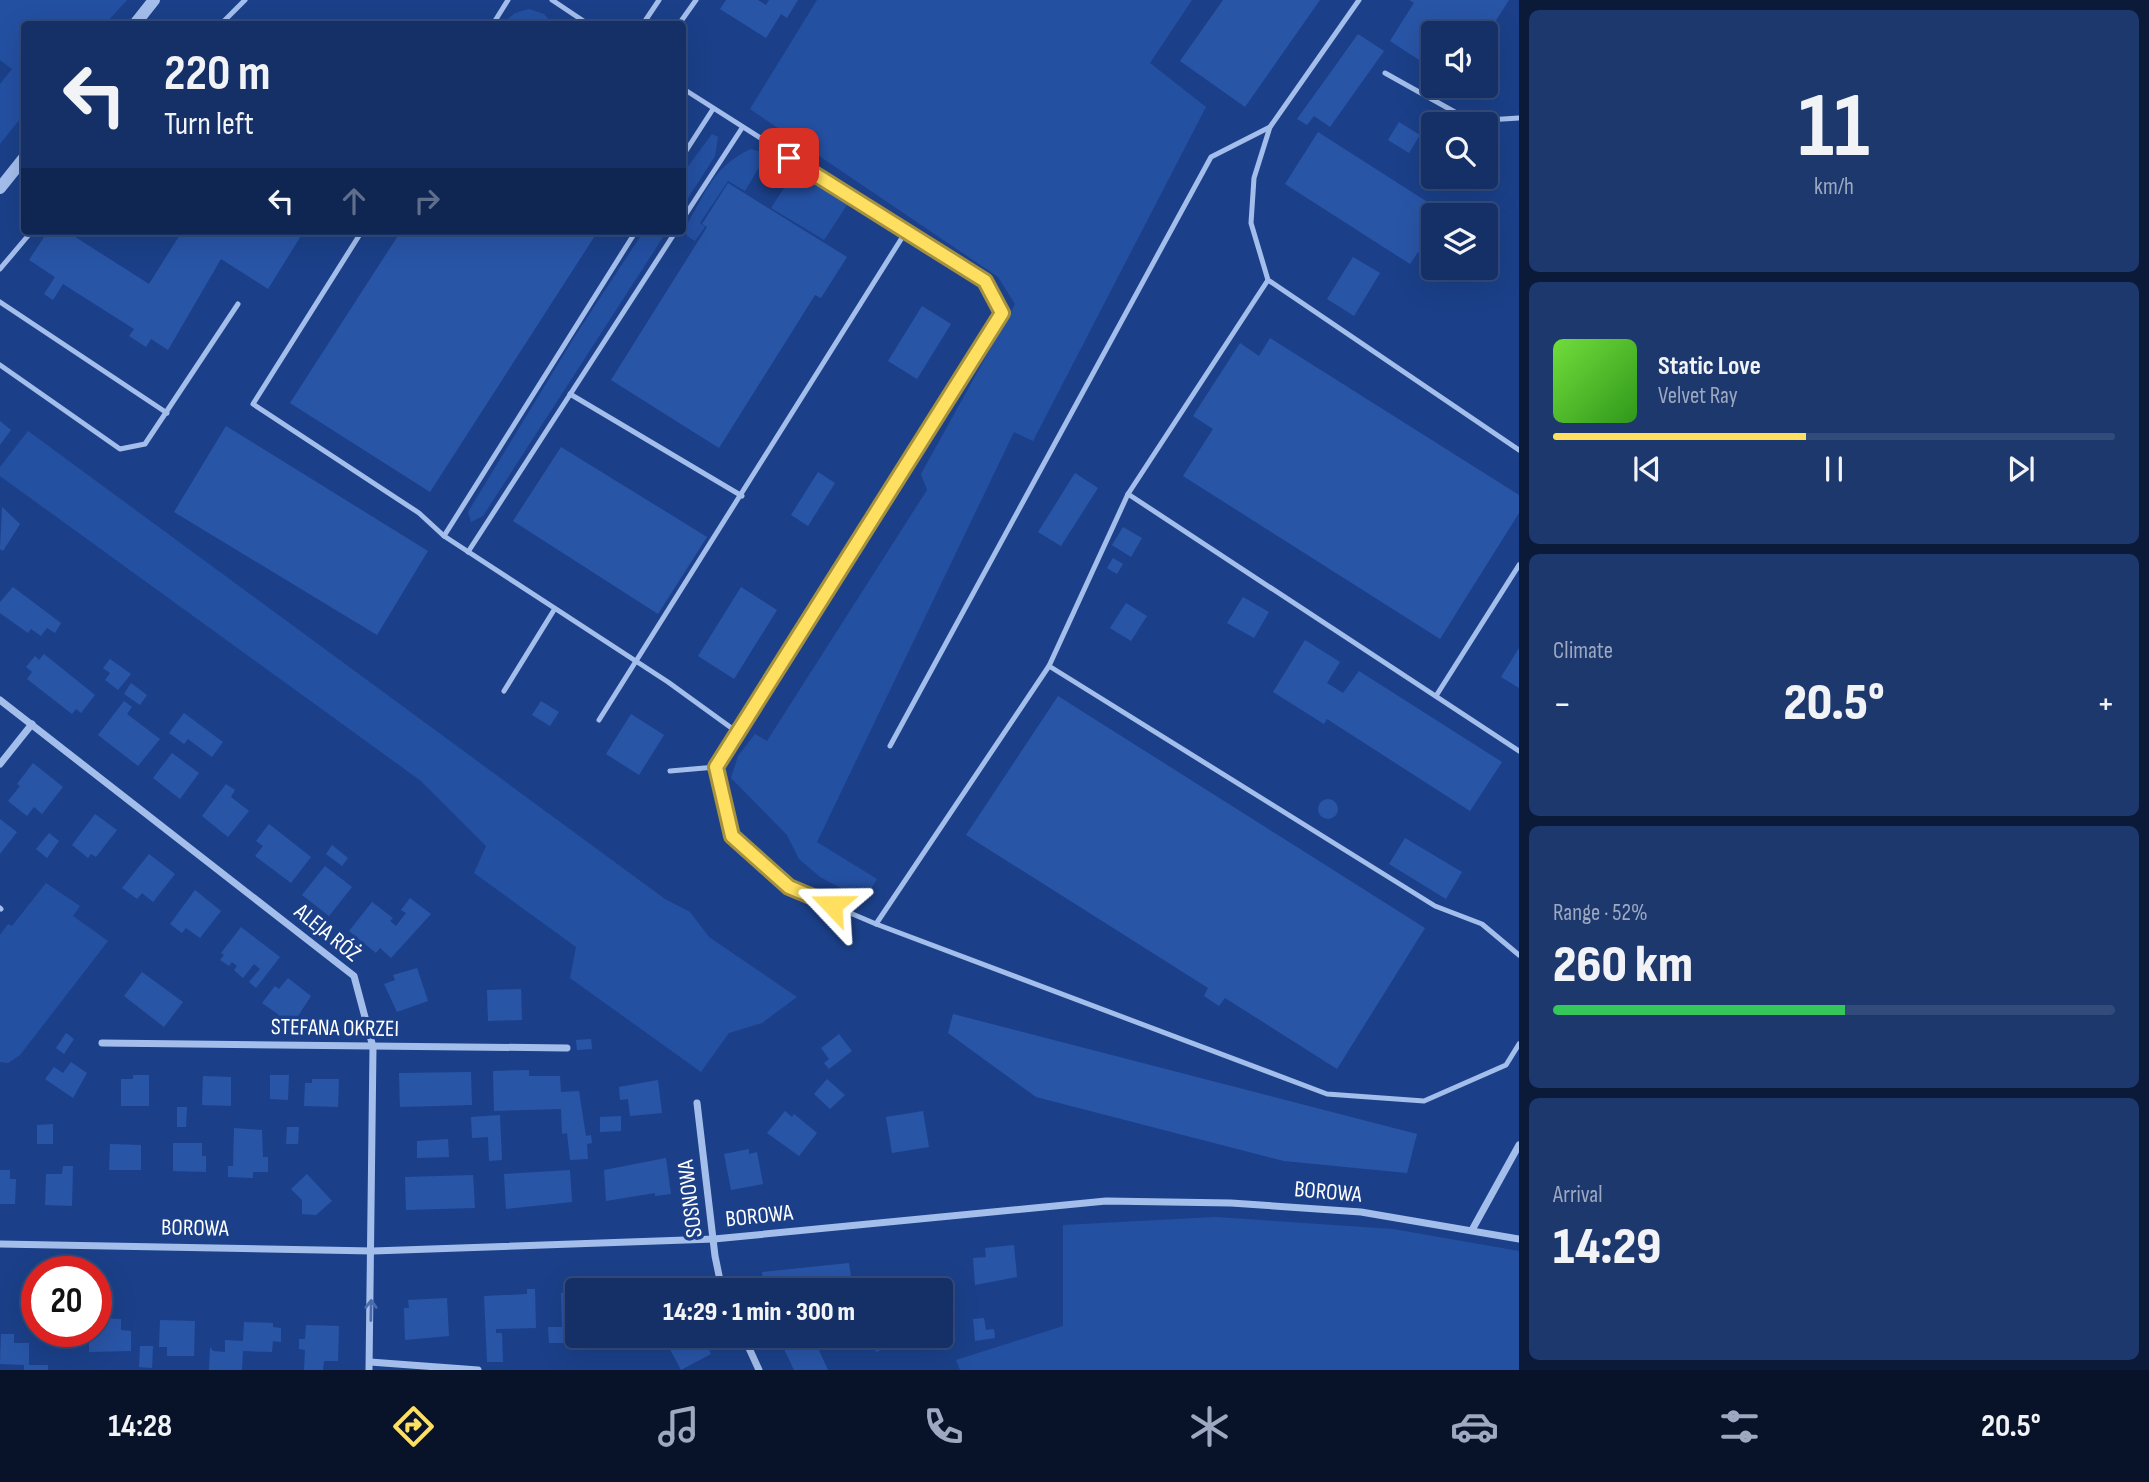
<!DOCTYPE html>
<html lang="en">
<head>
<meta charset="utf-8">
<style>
	body { margin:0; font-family:"Sofia Sans Condensed",sans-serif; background:#1d386d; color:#f1f3f6; height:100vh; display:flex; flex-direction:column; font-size:26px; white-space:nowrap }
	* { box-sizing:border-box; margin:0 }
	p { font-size:23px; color:#9da9c0 }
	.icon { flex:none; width:38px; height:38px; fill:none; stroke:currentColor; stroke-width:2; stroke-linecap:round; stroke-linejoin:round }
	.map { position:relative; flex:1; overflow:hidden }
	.side { display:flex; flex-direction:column; gap:10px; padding:10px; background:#0b1a39; width:630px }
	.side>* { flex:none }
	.guide { position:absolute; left:21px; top:21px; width:665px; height:214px; border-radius:7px; box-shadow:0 7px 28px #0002,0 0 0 2px #334b7b; background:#143067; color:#f1f3f6; overflow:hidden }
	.tools { position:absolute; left:1421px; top:21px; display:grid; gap:14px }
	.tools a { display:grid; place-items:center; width:77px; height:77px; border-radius:7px; background:#143067; box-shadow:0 7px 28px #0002,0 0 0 2px #334b7b; font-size:35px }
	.speed { position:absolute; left:21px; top:1256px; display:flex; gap:14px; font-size:35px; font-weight:700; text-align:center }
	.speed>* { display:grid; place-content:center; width:91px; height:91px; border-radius:50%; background:#143067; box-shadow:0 7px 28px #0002,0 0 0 2px #334b7b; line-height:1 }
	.speed .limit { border:10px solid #d22; background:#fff; color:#111 }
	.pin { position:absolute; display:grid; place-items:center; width:60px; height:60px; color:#fff; margin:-30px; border-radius:14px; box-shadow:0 4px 10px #0006 }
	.me { position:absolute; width:77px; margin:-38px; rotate:293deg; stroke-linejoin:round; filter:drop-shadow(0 0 5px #0008) }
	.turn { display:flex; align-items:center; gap:24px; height:147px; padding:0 28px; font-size:32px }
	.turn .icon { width:91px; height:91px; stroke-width:2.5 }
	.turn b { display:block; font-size:49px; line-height:60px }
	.lanes { display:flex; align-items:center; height:66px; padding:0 28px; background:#0003; justify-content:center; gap:35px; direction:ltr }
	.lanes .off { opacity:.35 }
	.big { font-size:52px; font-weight:800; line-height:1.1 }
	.side .widget { flex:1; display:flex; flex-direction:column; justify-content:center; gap:10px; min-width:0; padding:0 24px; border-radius:10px; background:#1d386d }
	.side .dial { align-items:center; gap:0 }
	.dial b { font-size:91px; line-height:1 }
	.song { display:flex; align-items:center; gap:21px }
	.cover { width:84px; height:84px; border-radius:10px; background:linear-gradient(135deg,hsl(100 70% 55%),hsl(110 70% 35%)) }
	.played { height:7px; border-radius:4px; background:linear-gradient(90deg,#fedf60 45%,#334b7b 45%) }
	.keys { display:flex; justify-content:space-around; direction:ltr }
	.heat { display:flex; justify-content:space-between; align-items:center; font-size:38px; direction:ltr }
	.charge { height:10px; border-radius:5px; background:linear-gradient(90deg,#34c759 52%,#334b7b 0) }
	.trip { position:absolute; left:565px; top:1278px; width:388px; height:70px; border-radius:7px; background:#143067; box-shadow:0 7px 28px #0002,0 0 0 2px #334b7b; font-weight:800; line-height:70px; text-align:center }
	.tab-bar { display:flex; height:112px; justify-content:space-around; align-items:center; background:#081329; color:#9da9c0 }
	.tab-bar .icon { width:49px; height:49px }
	.tab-bar .current { color:#fedf60 }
	.tab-bar b { font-size:32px; color:#f1f3f6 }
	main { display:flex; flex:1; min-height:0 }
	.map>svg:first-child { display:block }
	.green { fill:#2450a2 }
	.building { fill:#2955a7 }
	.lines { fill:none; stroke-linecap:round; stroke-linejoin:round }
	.service { stroke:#a4beec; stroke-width:5 }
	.minor { stroke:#a4beec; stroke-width:7 }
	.tertiary { stroke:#a4beec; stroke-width:12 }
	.oneway { stroke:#4b6cac }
	.route-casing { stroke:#a5913e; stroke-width:18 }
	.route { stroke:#fedf60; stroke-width:12 }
	.labels { text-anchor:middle; stroke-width:7; stroke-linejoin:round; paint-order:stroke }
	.street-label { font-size:23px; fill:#fff; stroke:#1b4089 }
</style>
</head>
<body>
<main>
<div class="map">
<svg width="1519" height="1370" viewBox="0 0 1519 1370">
	<rect width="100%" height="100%" fill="#1b4089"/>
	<g class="green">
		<polygon points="0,0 127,0 105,24 24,24 24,114 0,144 0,84 12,69 0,60"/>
		<polygon points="817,0 1192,0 1150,63 1206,107 1033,441 1014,432 817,842 877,879 867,895 848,892 820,877 799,859 787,835 731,778 738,756 755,734 767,741 927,490 921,474 1015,304 998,277 750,109"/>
		<polygon points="529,9 544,14 553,24 502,24 515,13"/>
		<polygon points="712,134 718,137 715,156 683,206 683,173"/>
		<path d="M751,149L767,154L745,191L728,181L700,223L705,227L695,241L687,236L685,228C705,194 713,166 751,149Z"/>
		<polygon points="795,171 847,205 824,240 771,208"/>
		<polygon points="644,231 667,231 483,516 471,522 468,512 575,336"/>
		<polygon points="28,431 665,899 690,912 709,937 797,997 762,1023 729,1033 701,1072 570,978 576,947 474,873 486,846 421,781 0,476 0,467"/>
		<polygon points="46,883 80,906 73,916 108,941 20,1055 8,1063 0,1062 0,935 8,924 12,926"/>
		<polygon points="1216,1217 1393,1229 1519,1251 1519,1370 960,1370 956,1360 1063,1326 1063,1225"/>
	</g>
	<g class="building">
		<polygon points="726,0 758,0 766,5 769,0 798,0 787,18 781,14 766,38 720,9"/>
		<polygon points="1223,0 1320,0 1245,107 1180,61"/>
		<polygon points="1409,0 1509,0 1486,36 1486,33 1433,33 1433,69 1390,41 1414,3"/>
		<polygon points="1358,34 1384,51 1330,127 1314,116 1307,125 1297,119"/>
		<polygon points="1399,122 1420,135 1409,153 1388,140"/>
		<polygon points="1318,132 1443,212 1441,215 1433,215 1433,262 1418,252 1410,264 1285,184"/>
		<polygon points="728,183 847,257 821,298 815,295 719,448 611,380 707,227 702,224"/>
		<polygon points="48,231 66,231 149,284 181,233 178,231 304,231 268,289 221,259 168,350 151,339 146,347 129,336 134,329 63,284 53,300 44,294 55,277 29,260"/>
		<polygon points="401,231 598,231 430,492 290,403"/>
		<polygon points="1353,257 1380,273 1354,316 1327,299"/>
		<polygon points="922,306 951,324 917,379 888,361"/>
		<polygon points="1270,338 1519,495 1519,513 1440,639 1183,476 1213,429 1193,416 1240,343 1259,356"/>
		<polygon points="0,421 11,430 0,445"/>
		<polygon points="226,426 428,551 377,635 174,512"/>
		<polygon points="561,447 707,537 658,614 513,521"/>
		<polygon points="818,472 835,483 808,526 791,515"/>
		<polygon points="1075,473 1098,488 1061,546 1038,532"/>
		<polygon points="2,507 20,524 3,551 0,549"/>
		<polygon points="1123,527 1142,538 1131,557 1112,545"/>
		<polygon points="1113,558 1123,564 1117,574 1107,568"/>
		<polygon points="13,587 61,623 55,633 47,628 41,636 31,629 28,633 0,613 0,602"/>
		<polygon points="741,587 777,610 734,679 698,656"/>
		<polygon points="1243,597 1269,612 1254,638 1227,623"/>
		<polygon points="1126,603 1147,616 1131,641 1110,628"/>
		<polygon points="1305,640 1340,662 1327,683 1343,693 1359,671 1502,762 1470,811 1327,719 1324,724 1273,692"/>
		<polygon points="1519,648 1519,688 1501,677"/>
		<polygon points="44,654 95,695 81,713 76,709 72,714 27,679 32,672 26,667 35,656 39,660"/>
		<polygon points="110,659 131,674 118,690 105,680 110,673 103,668"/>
		<polygon points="131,683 147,695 140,705 124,694"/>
		<polygon points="1058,696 1425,928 1337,1069 1225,998 1219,1006 1204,996 1208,988 966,835"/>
		<polygon points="124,701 132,707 127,714 160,739 138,766 98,735"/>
		<polygon points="541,701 559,712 550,726 532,715"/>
		<polygon points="184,713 223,742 212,757 188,739 184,744 169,733"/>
		<polygon points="631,714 664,735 639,775 606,754"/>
		<polygon points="172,753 199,773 180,799 153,778"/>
		<polygon points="33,763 63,787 42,814 34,807 27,816 8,801 20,786 17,784"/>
		<polygon points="226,784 235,790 231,797 249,811 228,837 202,816"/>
		<circle cx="1328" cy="809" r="10"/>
		<polygon points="95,814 117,830 96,857 91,854 88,858 72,845"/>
		<polygon points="0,819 17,832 0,854"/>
		<polygon points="269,824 311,857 291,883 255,856 263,846 256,841"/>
		<polygon points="49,833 59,841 47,858 36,849"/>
		<polygon points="1405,838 1462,872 1446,899 1389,864"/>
		<polygon points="332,845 348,858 342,866 326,854"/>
		<polygon points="149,854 175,874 153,902 142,893 137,899 122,888"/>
		<polygon points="325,866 352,887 329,916 302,895"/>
		<polygon points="195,890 221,911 200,938 186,928 182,933 170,924"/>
		<polygon points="410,898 431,914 391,958 380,948 376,953 349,931 372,902 393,918 390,921 396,926 406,913 401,910"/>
		<polygon points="241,927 280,957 256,988 249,982 260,969 254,964 243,978 234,970 237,966 232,962 229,966 220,960 224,955 221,953"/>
		<polygon points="417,968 428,1001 397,1012 384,984 395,980 393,975"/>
		<polygon points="142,972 183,1002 164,1027 124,996"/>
		<polygon points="288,978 311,996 289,1030 276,1020 279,1015 262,1003 275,986 279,989"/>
		<polygon points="521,989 522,1020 488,1021 487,990"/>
		<polygon points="953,1014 1417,1134 1407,1173 1284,1161 1036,1097 948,1033"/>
		<polygon points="66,1033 74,1039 64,1054 56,1048"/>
		<polygon points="839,1034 852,1051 829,1069 824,1063 829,1059 821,1048"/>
		<polygon points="591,1039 592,1049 577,1050 576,1040"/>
		<polygon points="71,1062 87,1073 73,1098 45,1079 54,1067 63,1073"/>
		<polygon points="529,1070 529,1076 560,1076 561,1092 579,1091 586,1136 591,1135 592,1143 587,1144 588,1159 570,1160 567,1133 562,1134 561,1109 494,1111 493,1071"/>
		<polygon points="471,1072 472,1105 400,1107 399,1073"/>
		<polygon points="133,1075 149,1075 149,1106 121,1106 121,1079 133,1079"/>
		<polygon points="270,1075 289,1075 288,1100 270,1099"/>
		<polygon points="203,1076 231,1077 231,1106 202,1105"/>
		<polygon points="312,1079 339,1079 338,1107 304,1106 305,1083 312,1083"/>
		<polygon points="827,1079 845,1095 830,1109 814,1094"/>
		<polygon points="658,1080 662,1113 630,1116 628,1099 620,1100 619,1087"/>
		<polygon points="177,1107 187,1107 186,1127 177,1127"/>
		<polygon points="785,1111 792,1117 794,1114 817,1133 799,1156 767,1133"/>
		<polygon points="923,1111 929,1147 892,1153 886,1117"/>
		<polygon points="500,1115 502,1160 489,1161 488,1137 472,1138 471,1117"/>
		<polygon points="621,1116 621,1131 600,1132 600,1117"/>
		<polygon points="53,1124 53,1144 37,1144 37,1125"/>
		<polygon points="287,1127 299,1127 298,1144 286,1144"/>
		<polygon points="234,1128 262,1130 263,1157 268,1157 268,1172 253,1172 253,1178 228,1177 228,1166 233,1166"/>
		<polygon points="448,1139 449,1157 417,1158 417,1141"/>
		<polygon points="173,1143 202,1143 202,1156 206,1156 206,1172 173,1171"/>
		<polygon points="110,1144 141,1145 141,1170 109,1170"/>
		<polygon points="749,1149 749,1154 757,1152 763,1184 731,1190 724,1154"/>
		<polygon points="666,1158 671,1194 655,1196 655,1193 606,1201 604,1170"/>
		<polygon points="63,1166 73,1166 72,1206 45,1205 46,1174 62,1174"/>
		<polygon points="0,1170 10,1170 10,1179 16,1179 15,1204 0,1204"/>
		<polygon points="570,1170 572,1202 506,1209 504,1174"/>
		<polygon points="307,1174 332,1201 316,1215 302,1214 302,1200 291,1189"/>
		<polygon points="473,1175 475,1208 406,1210 405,1177"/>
		<polygon points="1014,1245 1017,1277 975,1285 973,1258 986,1257 985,1248"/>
		<polygon points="849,1263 853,1290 764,1290 762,1272"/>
		<polygon points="527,1289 535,1289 536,1328 496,1329 496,1333 502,1333 503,1362 487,1362 484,1296 527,1294"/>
		<polygon points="578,1292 578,1335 572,1343 549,1343 548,1327 562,1327 561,1293"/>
		<polygon points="447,1298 449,1336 405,1340 404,1308 409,1308 408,1300"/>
		<polygon points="96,1318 121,1319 121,1330 131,1331 131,1351 89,1352 89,1332 96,1332"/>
		<polygon points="984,1318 986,1330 994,1329 995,1338 975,1341 973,1319"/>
		<polygon points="160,1320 195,1321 194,1356 167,1356 167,1347 159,1347"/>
		<polygon points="244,1322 273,1323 273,1327 281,1328 281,1342 273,1341 272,1352 243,1351 242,1370 209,1370 210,1347 213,1351 225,1352 225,1340 243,1341"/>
		<polygon points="306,1325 339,1326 338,1361 324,1361 323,1370 304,1370 305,1350 299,1349 299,1339 305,1339"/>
		<polygon points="1,1334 14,1334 14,1343 29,1343 29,1365 48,1365 48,1370 24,1370 24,1365 0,1364"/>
		<polygon points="675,1335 702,1335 711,1354 681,1370 665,1340"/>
		<polygon points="809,1335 812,1335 828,1370 794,1370 783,1347"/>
		<polygon points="894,1335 897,1343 876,1352 873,1344"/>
		<polygon points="140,1346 153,1346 152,1368 139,1367"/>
	</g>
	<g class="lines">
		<g class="service">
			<polyline points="552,0 588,24"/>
			<polyline points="1359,0 1270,127 1254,178 1251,223 1268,280 1519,450"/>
			<polyline points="221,24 245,0"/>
			<polyline points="493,24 508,0"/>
			<polyline points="643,24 659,0"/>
			<polyline points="679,24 696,0"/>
			<polyline points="1385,73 1471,121 1519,118"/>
			<polyline points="682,88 985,281 1002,313 716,767 732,836 789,887 876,924 1327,1094 1424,1101 1506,1065 1519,1044"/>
			<polyline points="682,157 713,109"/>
			<polyline points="682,220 742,128"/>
			<polyline points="154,231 155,231"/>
			<polyline points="362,231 253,404 419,513 444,536 668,682 737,732"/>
			<polyline points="0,269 32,231"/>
			<polyline points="0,302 167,413"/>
			<polyline points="0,365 120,449 145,444 238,304"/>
			<polyline points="570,394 742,496"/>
			<polyline points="1128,494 1519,751"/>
			<polyline points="444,536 636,231"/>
			<polyline points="468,552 676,231"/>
			<polyline points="1049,666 1435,906 1482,924 1519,955"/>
			<polyline points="504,691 554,610"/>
			<polyline points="1436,696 1519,565"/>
			<polyline points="599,720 905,233"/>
			<polyline points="890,746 1211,157 1270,127"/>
			<polyline points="670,771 716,767"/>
			<polyline points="0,908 1,909"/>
			<polyline points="876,924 1049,666 1128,494 1268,280"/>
		</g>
		<g class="minor">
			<polyline points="0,700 354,976 373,1047 369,1370"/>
			<polyline points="0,764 32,724"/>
			<polyline points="102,1043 567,1048"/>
			<polyline points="697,1103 715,1256 722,1290"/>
			<polyline points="1472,1230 1519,1145"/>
			<polyline points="0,1244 373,1251 714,1239 1106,1201 1231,1203 1361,1212 1519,1239"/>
			<polyline points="743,1335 759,1370"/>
			<polyline points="370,1362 478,1370"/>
		</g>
		<g class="tertiary">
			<polyline points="135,24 154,0"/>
			<polyline points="0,188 24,158"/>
		</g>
	</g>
	<defs><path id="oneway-shaft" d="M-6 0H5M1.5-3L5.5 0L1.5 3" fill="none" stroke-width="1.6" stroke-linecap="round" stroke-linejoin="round" transform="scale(1.75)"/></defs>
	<use class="oneway" href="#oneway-shaft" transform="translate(371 1310) rotate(-89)"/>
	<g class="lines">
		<defs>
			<polyline id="route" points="789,158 985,281 1002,313 716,767 732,836 789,887 832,905"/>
		</defs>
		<use href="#route" class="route-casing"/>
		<use href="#route" class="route"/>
	</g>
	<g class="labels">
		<g class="street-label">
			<text transform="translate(328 932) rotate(39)" y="8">ALEJA RÓŻ</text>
			<text transform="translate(335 1027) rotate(1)" y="8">STEFANA OKRZEI</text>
			<text transform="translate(1328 1191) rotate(5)" y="8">BOROWA</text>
			<text transform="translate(689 1199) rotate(-97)" y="8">SOSNOWA</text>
			<text transform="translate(759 1215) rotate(-6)" y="8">BOROWA</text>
			<text transform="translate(195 1227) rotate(1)" y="8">BOROWA</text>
		</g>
	</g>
</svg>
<div class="tools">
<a><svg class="icon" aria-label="sound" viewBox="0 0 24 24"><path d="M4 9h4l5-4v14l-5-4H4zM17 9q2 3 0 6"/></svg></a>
<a><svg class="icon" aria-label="search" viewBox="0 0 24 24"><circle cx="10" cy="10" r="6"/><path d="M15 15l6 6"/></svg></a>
<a><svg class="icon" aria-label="layers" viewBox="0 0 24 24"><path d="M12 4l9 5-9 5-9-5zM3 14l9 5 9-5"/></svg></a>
</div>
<div class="speed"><div class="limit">20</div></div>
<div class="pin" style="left:789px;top:158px;background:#d93025"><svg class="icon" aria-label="arrive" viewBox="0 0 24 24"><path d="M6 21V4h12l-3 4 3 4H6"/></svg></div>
<svg class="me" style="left:832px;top:905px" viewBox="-20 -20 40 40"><path d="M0-17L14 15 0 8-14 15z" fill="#fedf60" stroke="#fff" stroke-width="4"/></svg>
<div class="trip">14:29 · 1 min · 300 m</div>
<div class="guide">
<div class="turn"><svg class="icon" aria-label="left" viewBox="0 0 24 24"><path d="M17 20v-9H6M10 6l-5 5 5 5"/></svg><div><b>220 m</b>Turn left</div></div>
<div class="lanes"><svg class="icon" aria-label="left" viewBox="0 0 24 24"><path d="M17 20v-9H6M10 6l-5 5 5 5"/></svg><svg class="icon off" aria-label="ahead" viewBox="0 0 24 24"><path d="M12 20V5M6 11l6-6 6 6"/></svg><svg class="icon off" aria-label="right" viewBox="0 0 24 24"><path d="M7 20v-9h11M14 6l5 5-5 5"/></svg></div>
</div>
</div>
<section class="side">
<div class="widget dial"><b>11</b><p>km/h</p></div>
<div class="widget">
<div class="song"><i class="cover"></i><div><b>Static Love</b><p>Velvet Ray</p></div></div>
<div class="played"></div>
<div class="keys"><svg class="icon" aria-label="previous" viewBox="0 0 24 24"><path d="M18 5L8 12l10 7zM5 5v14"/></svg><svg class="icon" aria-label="pause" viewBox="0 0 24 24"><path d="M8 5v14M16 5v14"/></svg><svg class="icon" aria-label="next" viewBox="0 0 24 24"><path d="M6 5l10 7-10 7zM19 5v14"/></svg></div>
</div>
<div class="widget"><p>Climate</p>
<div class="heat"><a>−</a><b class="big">20.5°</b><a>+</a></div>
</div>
<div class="widget"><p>Range · 52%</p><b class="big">260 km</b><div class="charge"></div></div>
<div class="widget"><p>Arrival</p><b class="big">14:29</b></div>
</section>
</main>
<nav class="tab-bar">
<b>14:28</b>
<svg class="icon current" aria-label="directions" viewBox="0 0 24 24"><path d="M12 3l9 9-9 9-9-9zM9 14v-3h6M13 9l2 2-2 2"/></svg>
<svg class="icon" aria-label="music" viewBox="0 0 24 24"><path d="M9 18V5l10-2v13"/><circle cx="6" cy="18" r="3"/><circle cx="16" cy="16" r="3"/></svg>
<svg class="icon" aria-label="phone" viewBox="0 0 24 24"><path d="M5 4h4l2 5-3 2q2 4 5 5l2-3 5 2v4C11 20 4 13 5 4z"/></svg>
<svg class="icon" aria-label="climate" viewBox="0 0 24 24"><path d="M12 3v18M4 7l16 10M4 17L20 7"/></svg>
<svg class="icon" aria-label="car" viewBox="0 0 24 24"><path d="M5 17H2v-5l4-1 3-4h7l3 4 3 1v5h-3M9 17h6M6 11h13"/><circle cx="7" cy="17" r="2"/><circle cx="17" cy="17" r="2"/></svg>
<svg class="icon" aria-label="filters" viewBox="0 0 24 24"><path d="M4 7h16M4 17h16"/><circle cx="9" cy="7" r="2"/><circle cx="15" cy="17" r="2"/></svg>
<b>20.5°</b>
</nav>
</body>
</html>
